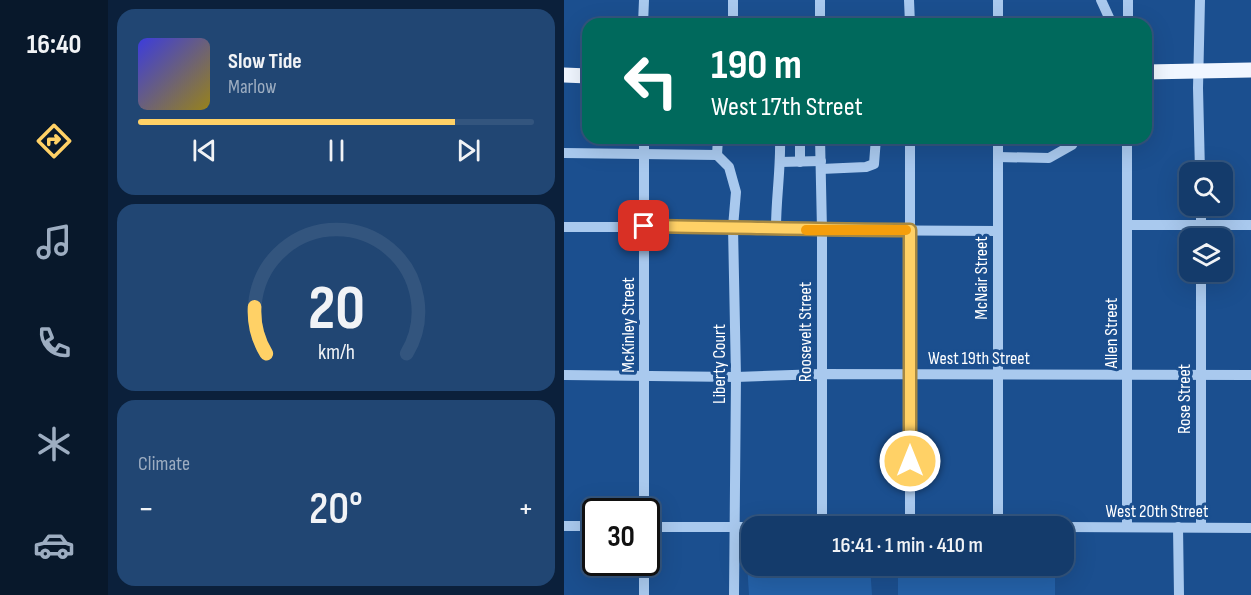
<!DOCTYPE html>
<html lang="en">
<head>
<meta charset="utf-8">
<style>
	body { margin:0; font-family:"Sofia Sans Condensed",sans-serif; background:#214673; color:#f1f3f6; height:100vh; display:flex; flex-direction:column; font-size:22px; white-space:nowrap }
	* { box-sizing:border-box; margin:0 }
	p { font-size:20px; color:#9dadc1 }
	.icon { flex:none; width:33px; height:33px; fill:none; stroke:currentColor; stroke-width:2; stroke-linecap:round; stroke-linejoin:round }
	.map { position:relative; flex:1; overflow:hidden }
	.drawer { display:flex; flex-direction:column; gap:9px; padding:9px; background:#0b203b; width:456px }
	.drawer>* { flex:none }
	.top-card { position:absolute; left:18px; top:18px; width:570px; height:126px; border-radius:18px; box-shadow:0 6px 24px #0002,0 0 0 2px #33557e; background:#00695c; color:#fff; overflow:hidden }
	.controls { position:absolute; left:615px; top:162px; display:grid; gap:12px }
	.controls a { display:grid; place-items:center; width:54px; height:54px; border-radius:12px; background:#143b6b; box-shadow:0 6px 24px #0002,0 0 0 2px #33557e; font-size:30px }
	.speed { position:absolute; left:18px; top:498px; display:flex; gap:12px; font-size:30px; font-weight:700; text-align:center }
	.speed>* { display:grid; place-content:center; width:78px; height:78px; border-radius:50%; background:#143b6b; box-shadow:0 6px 24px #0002,0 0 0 2px #33557e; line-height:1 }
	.speed .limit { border:3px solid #111; border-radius:9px; background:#fff; color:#111 }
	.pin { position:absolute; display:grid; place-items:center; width:51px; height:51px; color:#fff; margin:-26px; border-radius:12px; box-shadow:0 3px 9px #0006 }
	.me { position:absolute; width:66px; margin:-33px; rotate:0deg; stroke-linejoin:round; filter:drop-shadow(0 0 4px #0008) }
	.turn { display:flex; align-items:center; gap:21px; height:126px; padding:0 30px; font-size:27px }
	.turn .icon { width:78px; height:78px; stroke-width:2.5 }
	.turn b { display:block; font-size:42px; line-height:51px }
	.big { font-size:45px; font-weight:600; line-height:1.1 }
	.drawer .tile { flex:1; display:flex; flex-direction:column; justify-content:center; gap:9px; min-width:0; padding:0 21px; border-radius:18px; background:#214673 }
	.drawer .dial { align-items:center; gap:0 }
	.dial svg { height:156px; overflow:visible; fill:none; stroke:#33557e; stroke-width:7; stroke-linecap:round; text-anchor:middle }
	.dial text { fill:#f1f3f6; stroke:none }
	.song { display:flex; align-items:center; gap:18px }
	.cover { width:72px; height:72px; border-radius:9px; background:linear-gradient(135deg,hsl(240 70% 55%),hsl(50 70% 35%)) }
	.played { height:6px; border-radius:3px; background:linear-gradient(90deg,#ffd166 80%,#33557e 80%) }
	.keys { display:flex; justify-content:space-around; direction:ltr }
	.heat { display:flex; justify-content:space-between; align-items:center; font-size:33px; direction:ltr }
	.trip { position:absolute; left:177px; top:516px; width:333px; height:60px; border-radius:18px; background:#143b6b; box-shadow:0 6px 24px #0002,0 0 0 2px #33557e; font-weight:600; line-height:60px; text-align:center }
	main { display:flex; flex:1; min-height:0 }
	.tabs { display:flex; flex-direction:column; width:108px; justify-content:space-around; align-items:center; background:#08182b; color:#9dadc1 }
	.tabs .icon { width:42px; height:42px }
	.tabs .current { color:#ffd166 }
	.tabs b { font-size:27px; color:#f1f3f6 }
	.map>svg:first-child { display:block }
	.green { fill:#2461a8 }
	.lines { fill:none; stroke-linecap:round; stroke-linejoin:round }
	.minor { stroke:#a9c9ee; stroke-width:10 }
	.major { stroke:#f0f6ff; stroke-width:15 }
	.route-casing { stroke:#a68842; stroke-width:15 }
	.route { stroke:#ffd166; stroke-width:10 }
	.slow { stroke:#f59e0b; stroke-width:10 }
	.labels { text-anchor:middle; stroke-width:6; stroke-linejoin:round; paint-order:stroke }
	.street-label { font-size:18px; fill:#fff; stroke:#1b4f8f }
</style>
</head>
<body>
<main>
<nav class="tabs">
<b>16:40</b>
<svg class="icon current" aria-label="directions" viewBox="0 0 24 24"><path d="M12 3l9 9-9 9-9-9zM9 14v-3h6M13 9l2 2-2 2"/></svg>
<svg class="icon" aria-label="music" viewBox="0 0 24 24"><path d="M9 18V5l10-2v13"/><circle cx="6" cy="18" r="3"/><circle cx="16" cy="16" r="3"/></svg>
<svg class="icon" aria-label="phone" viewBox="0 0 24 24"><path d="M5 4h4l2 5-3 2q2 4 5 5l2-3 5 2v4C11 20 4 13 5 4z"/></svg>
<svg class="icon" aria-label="climate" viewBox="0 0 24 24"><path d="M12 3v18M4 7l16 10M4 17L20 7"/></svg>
<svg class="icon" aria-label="car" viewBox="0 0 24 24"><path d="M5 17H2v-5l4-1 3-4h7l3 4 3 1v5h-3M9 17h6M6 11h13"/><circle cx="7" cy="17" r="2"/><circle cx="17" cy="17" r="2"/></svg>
</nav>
<section class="drawer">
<div class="tile">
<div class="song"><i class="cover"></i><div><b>Slow Tide</b><p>Marlow</p></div></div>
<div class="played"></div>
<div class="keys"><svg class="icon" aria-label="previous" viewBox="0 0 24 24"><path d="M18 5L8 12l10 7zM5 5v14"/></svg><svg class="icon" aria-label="pause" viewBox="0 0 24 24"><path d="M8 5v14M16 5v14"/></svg><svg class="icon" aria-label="next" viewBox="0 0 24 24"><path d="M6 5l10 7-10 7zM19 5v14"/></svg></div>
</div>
<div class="tile dial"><svg viewBox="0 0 100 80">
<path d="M14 69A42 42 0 1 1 86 69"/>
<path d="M14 69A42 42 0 0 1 8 45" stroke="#ffd166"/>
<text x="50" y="56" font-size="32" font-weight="700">20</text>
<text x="50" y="72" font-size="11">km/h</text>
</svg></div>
<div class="tile"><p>Climate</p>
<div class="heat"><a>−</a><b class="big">20°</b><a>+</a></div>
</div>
</section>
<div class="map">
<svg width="687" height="595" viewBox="0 0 687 595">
	<rect width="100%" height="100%" fill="#1b4f8f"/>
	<g class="green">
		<polygon points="182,547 187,547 188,566 306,566 308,595 185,595"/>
		<rect x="334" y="566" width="157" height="29"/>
	</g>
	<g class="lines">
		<g class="minor">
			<polyline points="345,0 346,24"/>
			<polyline points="537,0 548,24"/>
			<polyline points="564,0 564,24"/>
			<polyline points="636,0 634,88 636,172"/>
			<polyline points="79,24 80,0"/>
			<polyline points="169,24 169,0"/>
			<polyline points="256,24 256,0"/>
			<polyline points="434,24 434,0"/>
			<polyline points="80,138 80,512"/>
			<polyline points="154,138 153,155 165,167 172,192 169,227 172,377 170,595"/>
			<polyline points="256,138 258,230 258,526"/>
			<polyline points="434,138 434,526"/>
			<polyline points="346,141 434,141"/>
			<polyline points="0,153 153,155"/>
			<polyline points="434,157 485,158 508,145 512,138"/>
			<polyline points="216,162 257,161"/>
			<polyline points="236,162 236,138"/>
			<polyline points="257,169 302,167 310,164 312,138"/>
			<polyline points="563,225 687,225"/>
			<polyline points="0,227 169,227 258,230 434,231"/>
			<path d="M212,228C212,198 217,168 216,138"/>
			<polyline points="637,238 637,206"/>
			<polyline points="0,375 172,377 258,374 687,375"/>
			<polyline points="0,526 32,526"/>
			<polyline points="346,526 346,138"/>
			<polyline points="82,527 188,527"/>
			<polyline points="500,527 687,528"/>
			<polyline points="563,527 563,138"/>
			<polyline points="614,527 615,595"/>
			<polyline points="637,527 637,272"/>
			<polyline points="80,595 80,562"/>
		</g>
		<g class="major">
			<polyline points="582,72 687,70"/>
			<polyline points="0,75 24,76"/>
		</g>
	</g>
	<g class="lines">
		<defs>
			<path id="route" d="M80,226C169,227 257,230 346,230V461"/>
		</defs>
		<use href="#route" class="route-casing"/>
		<use href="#route" class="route"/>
		<polyline class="slow" points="242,230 342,230"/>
	</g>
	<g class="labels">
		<g class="street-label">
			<text transform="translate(417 278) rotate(-90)" y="6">McNair Street</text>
			<text transform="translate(64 325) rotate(-90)" y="6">McKinley Street</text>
			<text transform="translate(241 332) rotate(-90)" y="6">Roosevelt Street</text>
			<text transform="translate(547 333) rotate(-90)" y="6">Allen Street</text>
			<text x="415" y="364">West 19th Street</text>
			<text transform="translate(155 364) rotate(-90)" y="6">Liberty Court</text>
			<text transform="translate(620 399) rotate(-90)" y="6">Rose Street</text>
			<text x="593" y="517">West 20th Street</text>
		</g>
	</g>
</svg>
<div class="controls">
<a><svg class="icon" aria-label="search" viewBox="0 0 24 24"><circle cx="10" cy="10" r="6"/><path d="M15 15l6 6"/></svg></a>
<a><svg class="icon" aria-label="layers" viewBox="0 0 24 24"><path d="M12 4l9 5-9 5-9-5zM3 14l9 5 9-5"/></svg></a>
</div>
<div class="speed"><div class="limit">30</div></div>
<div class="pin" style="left:80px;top:226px;background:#d93025"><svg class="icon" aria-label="arrive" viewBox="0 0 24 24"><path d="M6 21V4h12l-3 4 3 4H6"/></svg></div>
<svg class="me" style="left:346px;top:461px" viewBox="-20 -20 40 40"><circle r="17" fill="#ffd166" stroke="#fff" stroke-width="3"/><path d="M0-11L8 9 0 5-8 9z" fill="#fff"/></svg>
<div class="trip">16:41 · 1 min · 410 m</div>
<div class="top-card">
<div class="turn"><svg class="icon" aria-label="left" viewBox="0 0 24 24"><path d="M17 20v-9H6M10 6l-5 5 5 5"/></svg><div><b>190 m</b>West 17th Street</div></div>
</div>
</div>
</main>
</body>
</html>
